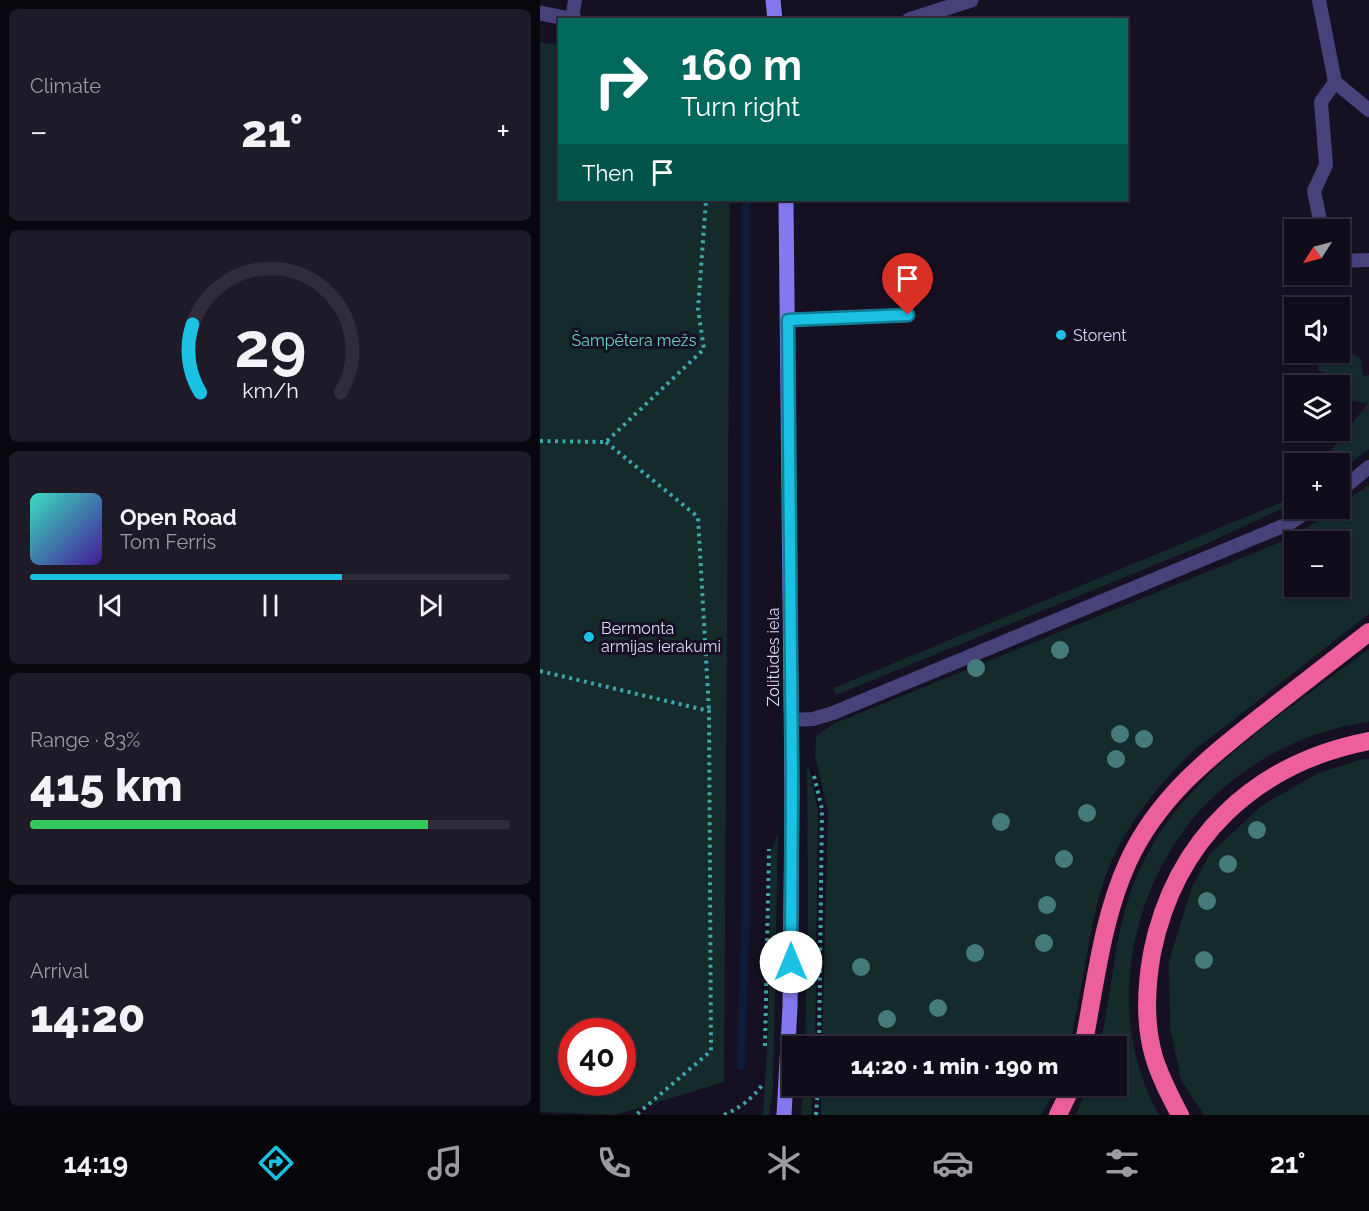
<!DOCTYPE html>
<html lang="en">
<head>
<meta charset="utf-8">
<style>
	body { margin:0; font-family:Raleway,sans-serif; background:#1e1a27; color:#f1f3f6; height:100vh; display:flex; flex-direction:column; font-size:22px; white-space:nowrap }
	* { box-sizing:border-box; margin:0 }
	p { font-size:20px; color:#9c9ba2 }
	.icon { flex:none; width:33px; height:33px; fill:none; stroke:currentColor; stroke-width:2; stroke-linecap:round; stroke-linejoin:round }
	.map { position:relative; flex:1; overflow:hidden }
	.sheet { display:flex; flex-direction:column; gap:9px; padding:9px; background:#09070e; width:540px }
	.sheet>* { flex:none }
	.banner { position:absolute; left:18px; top:18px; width:570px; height:183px; border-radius:0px; box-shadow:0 2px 4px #0004,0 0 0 2px #302c39; background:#00695c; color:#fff; overflow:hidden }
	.needle { width:39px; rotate:234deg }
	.tools { position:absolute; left:744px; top:219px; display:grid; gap:12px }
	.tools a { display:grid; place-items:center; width:66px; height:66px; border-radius:0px; background:#100c1a; box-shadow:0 2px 4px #0004,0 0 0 2px #302c39; font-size:30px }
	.speed { position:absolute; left:18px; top:1018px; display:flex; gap:12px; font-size:30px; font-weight:700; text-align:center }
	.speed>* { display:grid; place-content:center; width:78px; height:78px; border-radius:50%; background:#100c1a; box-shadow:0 2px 4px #0004,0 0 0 2px #302c39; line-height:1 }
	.speed .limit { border:9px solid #d22; background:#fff; color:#111 }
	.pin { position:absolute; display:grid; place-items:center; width:51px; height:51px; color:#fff; margin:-62px -26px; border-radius:50% 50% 50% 0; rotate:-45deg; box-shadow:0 0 6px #0007 }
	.pin .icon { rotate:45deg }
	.me { position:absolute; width:66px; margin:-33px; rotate:0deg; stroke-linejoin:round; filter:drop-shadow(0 0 4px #0008) }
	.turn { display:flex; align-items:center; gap:21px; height:126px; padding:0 24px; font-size:27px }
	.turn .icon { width:78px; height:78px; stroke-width:2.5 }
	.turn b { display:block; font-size:42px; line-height:51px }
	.then { display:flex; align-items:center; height:57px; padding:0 24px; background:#0003; gap:12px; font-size:22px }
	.big { font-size:45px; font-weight:800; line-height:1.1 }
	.sheet .tile { flex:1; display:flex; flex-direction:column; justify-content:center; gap:9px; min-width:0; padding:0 21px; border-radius:9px; background:#1e1a27 }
	.sheet .dial { align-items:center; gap:0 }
	.dial svg { height:156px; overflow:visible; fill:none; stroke:#302c39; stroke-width:7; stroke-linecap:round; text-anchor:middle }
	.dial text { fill:#f1f3f6; stroke:none }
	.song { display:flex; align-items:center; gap:18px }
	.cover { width:72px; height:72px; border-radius:9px; background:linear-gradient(135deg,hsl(170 70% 55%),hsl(260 70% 35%)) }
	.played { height:6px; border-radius:3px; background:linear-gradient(90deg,#1ac1e3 65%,#302c39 65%) }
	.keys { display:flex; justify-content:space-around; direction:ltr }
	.heat { display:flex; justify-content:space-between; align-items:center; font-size:33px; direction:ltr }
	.charge { height:9px; border-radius:4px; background:linear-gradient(90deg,#34c759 83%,#302c39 0) }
	.trip { position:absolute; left:242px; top:1036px; width:345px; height:60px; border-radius:0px; background:#100c1a; box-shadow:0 2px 4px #0004,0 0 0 2px #302c39; font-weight:800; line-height:60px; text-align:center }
	.tab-bar { display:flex; height:96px; justify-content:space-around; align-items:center; background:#06050a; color:#9c9ba2 }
	.tab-bar .icon { width:42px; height:42px }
	.tab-bar .selected { color:#1ac1e3 }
	.tab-bar b { font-size:27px; color:#f1f3f6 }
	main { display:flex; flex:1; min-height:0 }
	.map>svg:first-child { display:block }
	.green { fill:#142a2b; fill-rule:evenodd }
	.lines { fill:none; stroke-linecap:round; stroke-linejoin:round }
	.stream { stroke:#0f1d3c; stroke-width:8 }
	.path { stroke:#3ca7a8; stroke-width:4; stroke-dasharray:3 4.5; stroke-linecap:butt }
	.lane { stroke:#47417c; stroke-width:14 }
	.street { stroke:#47417c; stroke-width:15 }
	.secondary { stroke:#8378f0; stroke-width:15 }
	.highway { stroke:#ed5f99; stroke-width:18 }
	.tree { fill:#447b78 }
	.route-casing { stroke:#117d94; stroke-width:15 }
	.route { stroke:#1ac1e3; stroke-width:10 }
	.poi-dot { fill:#1ac1e3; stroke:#151022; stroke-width:2 }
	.labels { text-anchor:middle; stroke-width:6; stroke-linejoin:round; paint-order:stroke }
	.poi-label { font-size:16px; fill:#ddd6fa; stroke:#151022; text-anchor:start }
	.park-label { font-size:16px; fill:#6ad2bf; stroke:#151022 }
	.street-label { font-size:16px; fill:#ddd6fa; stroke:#151022 }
</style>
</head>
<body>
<main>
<section class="sheet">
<div class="tile"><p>Climate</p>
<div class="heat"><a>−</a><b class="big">21°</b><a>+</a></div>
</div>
<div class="tile dial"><svg viewBox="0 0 100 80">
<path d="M14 69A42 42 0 1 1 86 69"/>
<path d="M14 69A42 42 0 0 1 10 34" stroke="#1ac1e3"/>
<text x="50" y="56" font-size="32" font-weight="700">29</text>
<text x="50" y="72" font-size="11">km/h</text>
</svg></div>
<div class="tile">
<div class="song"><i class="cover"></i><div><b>Open Road</b><p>Tom Ferris</p></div></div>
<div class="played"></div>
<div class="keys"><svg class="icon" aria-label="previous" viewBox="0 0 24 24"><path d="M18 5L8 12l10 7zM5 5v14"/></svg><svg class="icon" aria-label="pause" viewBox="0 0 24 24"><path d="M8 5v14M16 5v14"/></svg><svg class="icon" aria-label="next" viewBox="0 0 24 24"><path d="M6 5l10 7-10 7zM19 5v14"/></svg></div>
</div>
<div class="tile"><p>Range · 83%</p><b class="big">415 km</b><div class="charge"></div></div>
<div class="tile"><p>Arrival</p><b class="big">14:20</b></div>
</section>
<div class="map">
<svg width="829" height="1115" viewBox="0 0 829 1115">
	<rect width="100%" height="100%" fill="#151022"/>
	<g class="green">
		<path d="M0,42L19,45L20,200H190L184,1082L75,1115L0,1112ZM32,1032H82V1083H32Z"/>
		<polygon points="800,345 821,359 823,376 829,375 829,449 800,471 800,464 781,463 828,403 812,401 800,389 800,386 796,385 778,369 776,353 800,352"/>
		<path d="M829,485V614L652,752C619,785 589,820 571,863C557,895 551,931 545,966C540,993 535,1020 530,1047H282L288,812L275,756L276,736L293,724L753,537L795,509L800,508V505ZM754,542H800V586H754Z"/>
		<polygon points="754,497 754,503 666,544 296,695 294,688"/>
		<path d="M829,649V722C758,731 687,772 644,830C585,911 569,1026 619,1115H536L548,1086H576V1047H559C572,996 573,941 591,891C630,780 740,717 829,649Z"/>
		<polygon points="823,759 829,759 829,1115 664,1115 641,1080 630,1028 629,961 652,886 670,854 721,806 778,773"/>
		<polygon points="267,766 269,767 278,811 275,1047 265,1047 268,914"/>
		<polygon points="238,832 233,1090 229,1115 223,1115 228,1031 231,853"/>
		<polygon points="263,1086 273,1086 271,1115 261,1115"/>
		<polygon points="281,1086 518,1086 501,1115 281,1115"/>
	</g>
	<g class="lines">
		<polyline class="stream" points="201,1066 206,902 206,200"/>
		<g class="path">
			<polyline points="0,441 66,442 164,349 158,309 166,200"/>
			<polyline points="66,442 158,517 169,711"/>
			<polyline points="0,671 169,711 171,1051 96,1115"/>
			<polyline points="274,776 282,809 279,1047"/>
			<polyline points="225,1046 229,849"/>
			<path d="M184,1115C201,1107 212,1099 223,1084"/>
			<polyline points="276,1115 278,1086"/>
		</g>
		<g class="lane">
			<polyline points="779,0 795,82 829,110"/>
			<polyline points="32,19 35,0"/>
			<polyline points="782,230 774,191 786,165 781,102 795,82"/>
			<polyline points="800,261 829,260"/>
			<polyline points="248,320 368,315"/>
			<polyline points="800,491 829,467"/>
			<polyline points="251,720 273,719 293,713 750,523 773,508"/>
		</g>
		<g class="street">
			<polyline points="0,13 35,20"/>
			<polyline points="369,20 431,0"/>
		</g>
		<g class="secondary">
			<polyline points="233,0 235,20"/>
			<polyline points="244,1115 250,1007 252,794 246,200"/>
		</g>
		<g class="highway">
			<path d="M543,1047C555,987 562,918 588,862C618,796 673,754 729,710C762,684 796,658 829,632"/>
			<polyline points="518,1115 532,1086"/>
			<path d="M640,1115C630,1096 620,1077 614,1057C604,1023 606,987 612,953C635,839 715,763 829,741"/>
		</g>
	</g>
	<g class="tree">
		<circle cx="520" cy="650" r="9"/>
		<circle cx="436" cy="668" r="9"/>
		<circle cx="580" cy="734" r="9"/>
		<circle cx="604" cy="739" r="9"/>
		<circle cx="576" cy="759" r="9"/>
		<circle cx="547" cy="813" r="9"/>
		<circle cx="461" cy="822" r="9"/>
		<circle cx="717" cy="830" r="9"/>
		<circle cx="524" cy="859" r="9"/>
		<circle cx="688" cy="864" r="9"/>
		<circle cx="667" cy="901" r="9"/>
		<circle cx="507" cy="905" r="9"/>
		<circle cx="504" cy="943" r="9"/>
		<circle cx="435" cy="953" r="9"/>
		<circle cx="664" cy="960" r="9"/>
		<circle cx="321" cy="967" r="9"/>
		<circle cx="398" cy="1008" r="9"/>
		<circle cx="347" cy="1019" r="9"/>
	</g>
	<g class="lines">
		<defs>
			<polyline id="route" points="251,962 252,776 248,320 368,315"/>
		</defs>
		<use href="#route" class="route-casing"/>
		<use href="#route" class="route"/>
	</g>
	<g class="poi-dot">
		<circle cx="521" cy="335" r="6"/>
		<circle cx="49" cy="637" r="6"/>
	</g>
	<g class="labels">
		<g class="poi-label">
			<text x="533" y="341">Storent</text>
			<text x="61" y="634">Bermonta<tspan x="61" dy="18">armijas ierakumi</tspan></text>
		</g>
		<g class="park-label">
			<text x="94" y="346">Šampētera mežs</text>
		</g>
		<g class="street-label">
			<text transform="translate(233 657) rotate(-90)" y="6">Zolitūdes iela</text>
		</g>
	</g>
</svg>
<div class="tools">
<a><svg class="needle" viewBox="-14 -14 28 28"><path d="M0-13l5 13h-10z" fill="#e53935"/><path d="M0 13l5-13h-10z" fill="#9c9ba2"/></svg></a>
<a><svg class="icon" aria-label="sound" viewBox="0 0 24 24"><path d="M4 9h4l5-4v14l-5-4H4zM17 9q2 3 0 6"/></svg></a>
<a><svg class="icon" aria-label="layers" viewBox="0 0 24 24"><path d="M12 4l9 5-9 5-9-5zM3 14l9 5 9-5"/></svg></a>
<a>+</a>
<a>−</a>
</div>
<div class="speed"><div class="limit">40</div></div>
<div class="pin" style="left:368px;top:315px;background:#d93025"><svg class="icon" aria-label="arrive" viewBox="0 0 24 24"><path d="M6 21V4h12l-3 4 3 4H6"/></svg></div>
<svg class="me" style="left:251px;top:962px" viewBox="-20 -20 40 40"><circle r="19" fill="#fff"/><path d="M0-13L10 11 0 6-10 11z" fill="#1ac1e3"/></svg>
<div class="trip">14:20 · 1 min · 190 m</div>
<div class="banner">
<div class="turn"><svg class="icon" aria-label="right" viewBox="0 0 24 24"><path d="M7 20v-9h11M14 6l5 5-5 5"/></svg><div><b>160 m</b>Turn right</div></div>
<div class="then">Then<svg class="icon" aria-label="arrive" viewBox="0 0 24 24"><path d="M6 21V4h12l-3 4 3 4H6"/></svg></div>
</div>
</div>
</main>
<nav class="tab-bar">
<b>14:19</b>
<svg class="icon selected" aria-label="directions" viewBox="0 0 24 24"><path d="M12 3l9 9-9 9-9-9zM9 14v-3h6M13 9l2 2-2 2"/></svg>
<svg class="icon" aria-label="music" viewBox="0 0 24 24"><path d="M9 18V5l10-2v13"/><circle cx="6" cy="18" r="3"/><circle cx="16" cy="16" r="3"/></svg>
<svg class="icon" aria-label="phone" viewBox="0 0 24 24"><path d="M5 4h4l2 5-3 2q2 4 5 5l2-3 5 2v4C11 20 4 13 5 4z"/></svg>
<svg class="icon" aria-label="climate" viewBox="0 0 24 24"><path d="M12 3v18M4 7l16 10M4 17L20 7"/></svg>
<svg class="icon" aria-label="car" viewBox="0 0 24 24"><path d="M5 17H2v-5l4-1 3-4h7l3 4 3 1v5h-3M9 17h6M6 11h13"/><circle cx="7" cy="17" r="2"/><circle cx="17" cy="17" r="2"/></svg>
<svg class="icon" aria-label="filters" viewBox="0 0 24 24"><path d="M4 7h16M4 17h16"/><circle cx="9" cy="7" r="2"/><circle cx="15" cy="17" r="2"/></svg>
<b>21°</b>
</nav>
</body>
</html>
